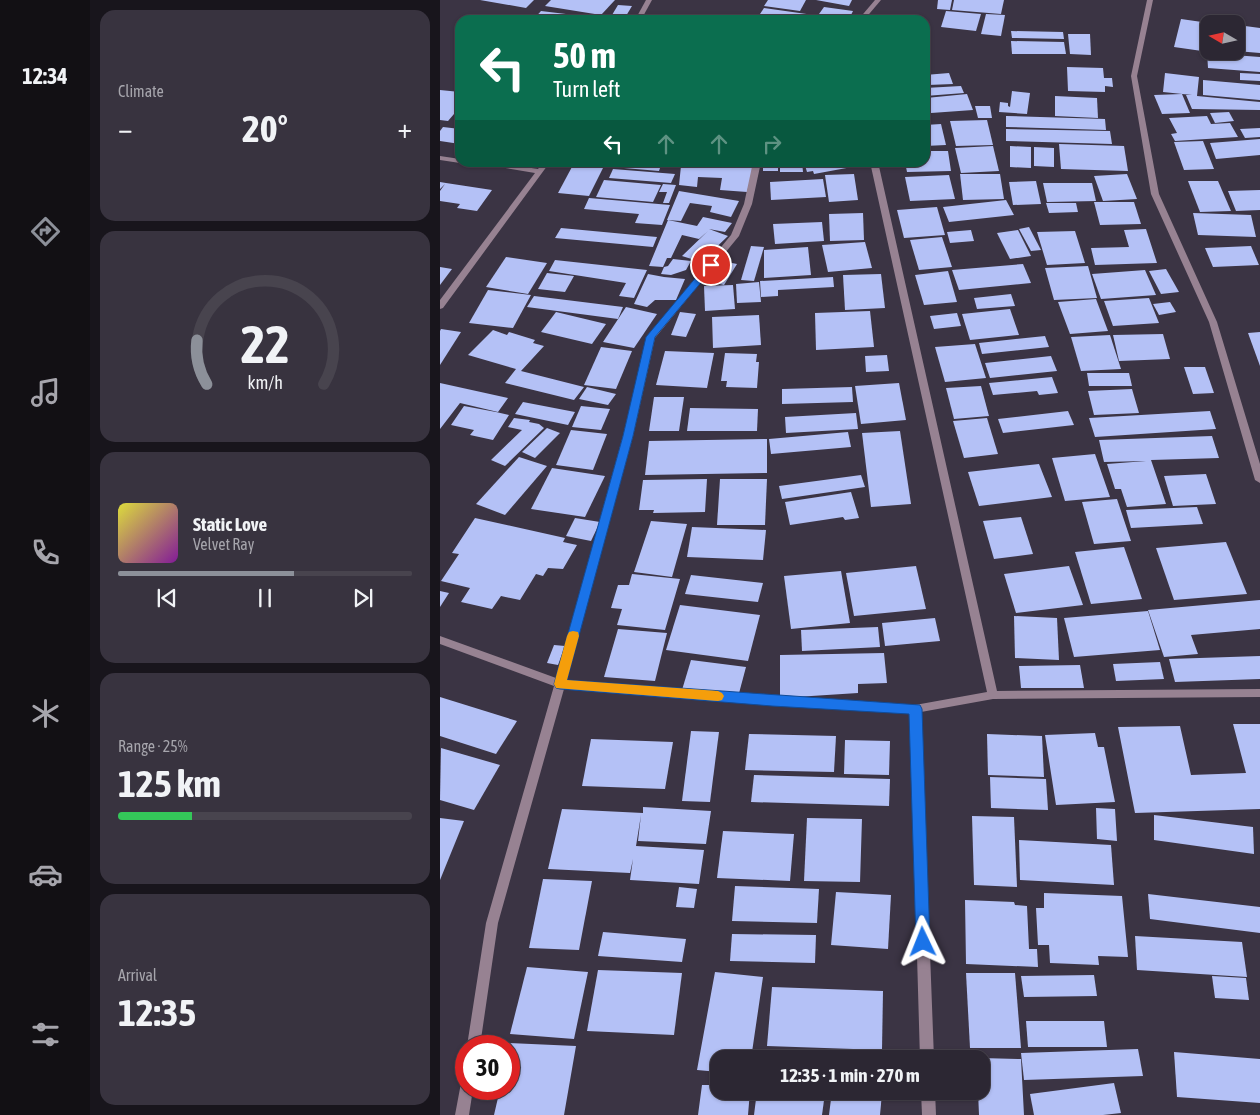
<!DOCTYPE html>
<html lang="en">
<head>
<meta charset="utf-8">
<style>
	body { margin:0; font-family:"Asap Condensed",sans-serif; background:#38333f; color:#f1f3f6; height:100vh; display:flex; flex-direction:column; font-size:19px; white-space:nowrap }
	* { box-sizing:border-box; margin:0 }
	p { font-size:16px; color:#a6a5ac }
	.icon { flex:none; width:28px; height:28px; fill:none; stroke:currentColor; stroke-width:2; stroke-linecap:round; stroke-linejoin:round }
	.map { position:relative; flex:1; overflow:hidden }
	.details { display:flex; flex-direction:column; gap:10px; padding:10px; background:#18151c; width:350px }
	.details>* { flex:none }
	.hud { position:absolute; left:15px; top:15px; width:475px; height:152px; border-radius:15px; box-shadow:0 1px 4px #0004,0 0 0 1px #48444e; background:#0b6e4f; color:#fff; overflow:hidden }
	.needle { width:32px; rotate:279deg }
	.controls { position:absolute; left:760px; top:15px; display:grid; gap:10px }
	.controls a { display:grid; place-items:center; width:45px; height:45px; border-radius:10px; background:#2c2733; box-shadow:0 1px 4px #0004,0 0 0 1px #48444e; font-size:25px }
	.speed { position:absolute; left:15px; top:1035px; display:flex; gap:10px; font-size:25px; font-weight:700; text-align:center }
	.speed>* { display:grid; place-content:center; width:65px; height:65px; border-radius:50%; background:#2c2733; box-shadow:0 1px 4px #0004,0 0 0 1px #48444e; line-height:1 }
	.speed .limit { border:8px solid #d22; background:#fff; color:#111 }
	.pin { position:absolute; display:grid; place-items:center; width:42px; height:42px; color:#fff; margin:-21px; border:2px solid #fff; border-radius:50%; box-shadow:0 1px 5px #0007 }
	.me { position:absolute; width:55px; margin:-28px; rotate:358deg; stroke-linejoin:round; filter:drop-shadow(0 0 4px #0008) }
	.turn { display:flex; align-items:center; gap:18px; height:105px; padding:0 15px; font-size:22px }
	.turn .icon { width:65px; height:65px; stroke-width:2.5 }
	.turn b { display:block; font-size:35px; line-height:42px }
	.lanes { display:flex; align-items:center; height:48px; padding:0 15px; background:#0003; justify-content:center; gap:25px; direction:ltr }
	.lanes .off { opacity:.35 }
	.big { font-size:38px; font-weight:700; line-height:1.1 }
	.details .card { flex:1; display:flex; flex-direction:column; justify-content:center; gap:8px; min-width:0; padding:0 18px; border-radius:15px; background:#38333f }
	.details .dial { align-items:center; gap:0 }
	.dial svg { height:130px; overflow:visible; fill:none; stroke:#48444e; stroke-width:7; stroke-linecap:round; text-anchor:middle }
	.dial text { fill:#f1f3f6; stroke:none }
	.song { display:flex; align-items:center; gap:15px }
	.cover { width:60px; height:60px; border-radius:8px; background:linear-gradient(135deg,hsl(60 70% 55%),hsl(290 70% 35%)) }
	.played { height:5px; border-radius:2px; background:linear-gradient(90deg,#8c9099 60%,#48444e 60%) }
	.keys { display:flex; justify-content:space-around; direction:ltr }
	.heat { display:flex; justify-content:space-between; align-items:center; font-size:28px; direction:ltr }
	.charge { height:8px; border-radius:4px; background:linear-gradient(90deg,#34c759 25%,#48444e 0) }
	.trip { position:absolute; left:270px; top:1050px; width:280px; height:50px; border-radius:15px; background:#2c2733; box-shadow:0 1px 4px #0004,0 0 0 1px #48444e; font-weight:700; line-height:50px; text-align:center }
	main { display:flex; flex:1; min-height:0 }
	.dock { display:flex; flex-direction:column; width:90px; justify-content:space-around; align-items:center; background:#121014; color:#a6a5ac }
	.dock .icon { width:35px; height:35px }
	.dock .current { color:#8c9099 }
	.dock b { font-size:22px; color:#f1f3f6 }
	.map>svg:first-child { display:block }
	.building { fill:#b4c1f6 }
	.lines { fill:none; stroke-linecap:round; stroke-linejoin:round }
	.minor { fill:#978292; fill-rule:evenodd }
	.route { fill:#1a73e8; stroke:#114b97 }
	.slow { fill:#f59e0b }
</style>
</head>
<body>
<main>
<nav class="dock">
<b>12:34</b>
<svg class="icon current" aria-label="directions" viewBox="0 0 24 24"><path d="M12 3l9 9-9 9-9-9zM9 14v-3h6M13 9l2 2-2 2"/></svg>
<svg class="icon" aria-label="music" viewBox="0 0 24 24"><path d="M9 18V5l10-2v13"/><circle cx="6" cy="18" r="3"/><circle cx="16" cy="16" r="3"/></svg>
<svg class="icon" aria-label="phone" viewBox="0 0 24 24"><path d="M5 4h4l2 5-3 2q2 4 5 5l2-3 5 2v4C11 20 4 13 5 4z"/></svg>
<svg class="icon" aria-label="climate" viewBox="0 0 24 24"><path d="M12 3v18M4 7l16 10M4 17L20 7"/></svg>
<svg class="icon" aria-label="car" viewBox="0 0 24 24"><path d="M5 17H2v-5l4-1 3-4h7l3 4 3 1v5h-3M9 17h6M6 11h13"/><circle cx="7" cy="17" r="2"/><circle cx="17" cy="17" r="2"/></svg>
<svg class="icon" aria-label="filters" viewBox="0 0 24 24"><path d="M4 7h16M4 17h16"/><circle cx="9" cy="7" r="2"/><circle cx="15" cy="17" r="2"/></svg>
</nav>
<section class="details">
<div class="card"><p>Climate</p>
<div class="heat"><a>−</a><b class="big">20°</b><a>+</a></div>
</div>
<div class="card dial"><svg viewBox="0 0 100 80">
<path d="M14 69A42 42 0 1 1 86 69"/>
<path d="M14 69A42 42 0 0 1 8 42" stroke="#8c9099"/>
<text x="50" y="56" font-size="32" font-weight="700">22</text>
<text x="50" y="72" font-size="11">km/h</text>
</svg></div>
<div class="card">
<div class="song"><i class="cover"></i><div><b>Static Love</b><p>Velvet Ray</p></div></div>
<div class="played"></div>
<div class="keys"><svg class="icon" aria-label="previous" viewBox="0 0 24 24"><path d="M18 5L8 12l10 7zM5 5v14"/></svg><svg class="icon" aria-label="pause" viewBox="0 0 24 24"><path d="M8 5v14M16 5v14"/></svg><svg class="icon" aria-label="next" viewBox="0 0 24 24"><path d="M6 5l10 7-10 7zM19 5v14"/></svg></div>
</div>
<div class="card"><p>Range · 25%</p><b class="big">125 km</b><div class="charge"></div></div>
<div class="card"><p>Arrival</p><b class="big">12:35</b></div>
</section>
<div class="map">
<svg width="820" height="1115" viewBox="0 0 820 1115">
	<rect width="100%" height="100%" fill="#3b3444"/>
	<g class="building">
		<polygon points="40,0 94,0 86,8"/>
		<polygon points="111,0 175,0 161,15 105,6"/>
		<polygon points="328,0 366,0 360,11 324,6"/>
		<polygon points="376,0 412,0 409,6"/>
		<polygon points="498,0 512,0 510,10 497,9"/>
		<polygon points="514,0 564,0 561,14 512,10"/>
		<polygon points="178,5 192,6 186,16 172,15"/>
		<polygon points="384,7 413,11 409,19 379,14"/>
		<polygon points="324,8 402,19 402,20 316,20"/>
		<polygon points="101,11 126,14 121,20 93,20"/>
		<polygon points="506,11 541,14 536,31 501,27"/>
		<polygon points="546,14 565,15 561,36 541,34"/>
		<polygon points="741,19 769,23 769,52 734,47"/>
		<polygon points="805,26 820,28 820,53 796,51 796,31 805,32"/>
		<polygon points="571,31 623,32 624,39 572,38"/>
		<polygon points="628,34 650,34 651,55 630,54"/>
		<polygon points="571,41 624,42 626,54 572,54"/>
		<polygon points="767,53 820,57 820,72 768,68"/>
		<polygon points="627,67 663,68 664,78 672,78 673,87 665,86 665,92 628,91"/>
		<polygon points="509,73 513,84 488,85 485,75"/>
		<polygon points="725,73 759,77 757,96 820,102 820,110 752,109 746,95 752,95 723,92"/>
		<polygon points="800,73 820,74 820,81 800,80"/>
		<polygon points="763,80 820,85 820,100 763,95"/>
		<polygon points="521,86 524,93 485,96 485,88"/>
		<polygon points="0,90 20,92 20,107 8,121 0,120"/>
		<polygon points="572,91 590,93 587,114 559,112 560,102 568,103 568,106 570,107"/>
		<polygon points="527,94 533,110 491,113 486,98"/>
		<polygon points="742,94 750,113 722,114 714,95"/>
		<polygon points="615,96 657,98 658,118 615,116"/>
		<polygon points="535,106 550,106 552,118 538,118"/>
		<polygon points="789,112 794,121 775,123 770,113"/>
		<polygon points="566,116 665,119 666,130 566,127"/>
		<polygon points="767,116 771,124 790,123 798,137 735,141 731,134 737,133 729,118"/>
		<polygon points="547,120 553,145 516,146 510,121"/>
		<polygon points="501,124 506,145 485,146 485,125"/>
		<polygon points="3,127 20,129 20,144 0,141 0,131"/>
		<polygon points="820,128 820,137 805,138 800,129"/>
		<polygon points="566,129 670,131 672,144 566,141"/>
		<polygon points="820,139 820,155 776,159 770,143"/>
		<polygon points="763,141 774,169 744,170 734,142"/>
		<polygon points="619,144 684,146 688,171 621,169"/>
		<polygon points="553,146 559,171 521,173 515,148"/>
		<polygon points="570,146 591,147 591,168 570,167"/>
		<polygon points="594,147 614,148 614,167 594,166"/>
		<polygon points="485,151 508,151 511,171 467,172 465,162 485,162"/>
		<polygon points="132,162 163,162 161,167"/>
		<polygon points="174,162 222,162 219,171 172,167"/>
		<rect x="323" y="162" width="15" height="9"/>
		<polygon points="340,162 362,162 363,172 340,172"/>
		<polygon points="364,162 410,162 412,167 374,174 373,171 367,172"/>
		<polygon points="133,165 163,168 149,196 118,193"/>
		<polygon points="241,166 314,166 307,192 280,190 282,178 258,177 257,187 239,185"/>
		<polygon points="173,169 235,174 231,183 169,178"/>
		<polygon points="414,174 418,200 389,202 385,175"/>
		<polygon points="520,174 560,174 564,199 523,200"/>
		<polygon points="687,174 697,199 663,201 654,176"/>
		<polygon points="509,175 515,199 470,201 465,177"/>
		<polygon points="383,179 386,197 331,200 330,182"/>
		<polygon points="164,180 221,185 213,202 156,197"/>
		<polygon points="596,181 601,204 573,205 569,182"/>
		<polygon points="748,181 778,181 791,211 760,212"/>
		<polygon points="0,182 6,183 52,190 37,211 17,208 20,204 0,201 0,191 5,184 0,189"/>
		<polygon points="603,183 652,183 656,201 607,202"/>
		<polygon points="223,184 236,185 229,203 223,203 227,192 219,192"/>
		<polygon points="820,190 820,210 796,211 788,191"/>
		<polygon points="239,191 299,201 291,217 270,212 272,206 250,203 241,221 227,220"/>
		<polygon points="149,198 230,205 222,225 195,223 199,214 144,209"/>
		<polygon points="566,200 574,215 509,222 503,207"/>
		<polygon points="654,202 694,202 701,224 660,225"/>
		<polygon points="606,203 636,203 638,212 609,213"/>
		<polygon points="497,207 505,235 464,238 457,210"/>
		<polygon points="423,213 424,240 390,241 389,214"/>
		<polygon points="753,213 811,215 816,237 758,235"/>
		<polygon points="263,217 292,223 285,232 269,229 288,236 261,262 242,256 268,231 259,239 242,235 231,258 227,258 223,267 209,266 228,220 262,227 257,226"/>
		<polygon points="382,222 384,241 335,244 333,224"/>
		<polygon points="589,227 601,250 591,251 579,229"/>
		<polygon points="121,228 217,237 213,247 115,238"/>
		<polygon points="706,229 717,263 655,265 651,248 689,247 684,230"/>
		<polygon points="531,230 534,241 510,243 507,232"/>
		<polygon points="578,230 591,256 570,259 557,233"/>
		<polygon points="635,231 645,263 607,265 597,232"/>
		<polygon points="502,237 512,267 479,270 470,240"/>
		<polygon points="425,242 432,268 388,272 382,245"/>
		<polygon points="311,246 324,247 314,281 301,280"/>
		<polygon points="811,246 819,265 773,267 765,248"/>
		<polygon points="368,247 371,275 324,278 324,250"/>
		<polygon points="66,257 107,263 88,294 46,287"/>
		<polygon points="233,259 251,261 246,270 231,275 221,274 224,267 228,266"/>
		<polygon points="115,260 207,270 194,298 179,296 186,283 109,271"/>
		<polygon points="282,261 297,264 284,285 270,282"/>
		<polygon points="583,264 591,283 519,290 512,270"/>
		<polygon points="648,266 657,298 614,300 605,268"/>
		<polygon points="0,267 12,269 0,285"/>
		<polygon points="726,269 739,292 721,294 709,271"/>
		<polygon points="705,270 716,295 661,299 652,274"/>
		<polygon points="508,271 517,302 484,305 475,275"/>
		<polygon points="107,273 134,276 125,292 98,289"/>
		<polygon points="208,274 224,277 245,279 236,300 215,300 207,307 194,304"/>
		<polygon points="441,274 445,308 405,310 403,275"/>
		<polygon points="393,277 394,287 338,290 338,296 321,297 320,281"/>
		<polygon points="319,282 321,302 297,303 296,284"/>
		<polygon points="293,285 295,309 265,311 264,286"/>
		<polygon points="48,290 91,295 73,328 29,323"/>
		<polygon points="571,294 575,306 537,309 534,298"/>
		<polygon points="94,296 183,307 178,319 87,307"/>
		<polygon points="709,298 719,323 673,326 664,301"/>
		<polygon points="656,299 668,331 630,334 618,302"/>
		<polygon points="730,302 736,312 719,315 713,304"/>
		<polygon points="186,307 217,314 194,348 163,342"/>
		<polygon points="570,309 579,335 530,340 522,314"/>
		<polygon points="430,311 434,347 376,350 375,313"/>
		<polygon points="116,312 166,324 152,344 101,332"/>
		<polygon points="240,312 256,314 246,337 231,335"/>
		<polygon points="517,313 521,326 494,329 490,316"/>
		<polygon points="319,315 321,345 273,348 272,317"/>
		<polygon points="1,329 21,332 0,365 0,331"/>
		<polygon points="53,330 67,335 69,332 95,340 93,343 104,346 81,371 144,387 134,400 65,383 76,369 28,355"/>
		<polygon points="820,332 820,366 808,333"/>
		<polygon points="723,334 730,359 679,361 673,335"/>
		<polygon points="670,335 681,369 641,371 631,337"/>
		<polygon points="605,336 609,347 542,354 539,343"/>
		<polygon points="535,344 546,378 505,382 495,347"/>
		<polygon points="161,347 192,351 176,389 144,385"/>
		<polygon points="225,351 274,353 267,388 216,385"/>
		<polygon points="285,353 317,354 316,362 319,362 317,388 286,387 287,381 281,381"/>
		<polygon points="447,355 449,371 426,372 425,356"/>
		<polygon points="611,356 617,371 550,378 545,363"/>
		<polygon points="744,367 765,367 774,393 753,394"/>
		<polygon points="647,373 689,373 692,386 649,386"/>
		<polygon points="612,377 618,393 599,395 597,391 553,395 549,383"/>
		<polygon points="0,383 68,398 58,412 20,403 0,429"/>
		<polygon points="459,383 466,420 421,424 415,386"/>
		<polygon points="541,386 549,416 514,419 506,388"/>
		<polygon points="147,387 176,394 168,405 139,399"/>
		<polygon points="412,387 413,402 342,404 342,389"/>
		<polygon points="692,389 699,413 654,415 648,391"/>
		<polygon points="214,397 244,397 239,431 209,431"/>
		<polygon points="83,402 135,412 128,425 75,414"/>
		<polygon points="24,406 56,412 69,415 53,440 30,435 34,430 11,425"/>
		<polygon points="141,406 170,409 161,430 132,427"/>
		<polygon points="250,408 318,409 317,431 247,431"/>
		<polygon points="628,411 634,425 563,433 558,419"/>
		<polygon points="770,411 776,429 655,437 649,418"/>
		<polygon points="416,413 418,429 346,433 345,417"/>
		<polygon points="74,418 90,420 89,422 99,424 104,428 65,466 51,460 82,430 68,427"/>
		<polygon points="547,418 558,454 524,458 513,421"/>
		<polygon points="107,428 120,433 95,458 82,452"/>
		<polygon points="131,430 167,434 153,470 116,465"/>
		<polygon points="460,431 471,504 431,507 422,433"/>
		<polygon points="408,432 411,447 331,454 329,439"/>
		<polygon points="772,436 779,458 711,460 726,504 687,507 681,489 675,489 667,464 706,461 664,462 659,440"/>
		<polygon points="327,439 327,473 205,475 209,441"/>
		<polygon points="655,454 670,497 625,501 612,458"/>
		<polygon points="79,457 107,466 65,515 36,504"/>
		<polygon points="599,464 612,497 539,506 528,472"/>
		<polygon points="112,468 165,476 145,517 91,509"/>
		<polygon points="766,474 776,504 733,506 724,476"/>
		<polygon points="421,475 425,487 342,499 339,486"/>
		<polygon points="267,479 265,512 213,513 214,510 199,510 203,480"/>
		<polygon points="280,479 327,479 325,525 277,525"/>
		<polygon points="411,492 419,518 405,520 403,517 350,525 345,502"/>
		<polygon points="677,499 691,541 654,544 642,502"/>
		<polygon points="757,507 763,524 691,528 686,510"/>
		<polygon points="581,517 593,554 554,559 543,521"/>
		<polygon points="35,518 125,538 123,542 137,545 123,569 108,568 103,576 96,574 80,600 61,596 52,609 21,602 30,588 1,581 19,554 12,553"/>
		<polygon points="135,518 160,522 151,541 126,536"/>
		<polygon points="211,521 247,524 232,577 194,572"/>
		<polygon points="252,527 326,530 323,560 247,557"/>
		<polygon points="786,542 807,594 734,600 716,548"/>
		<polygon points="684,547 702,599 651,604 635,552"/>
		<polygon points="476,566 486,609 414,616 406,573"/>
		<polygon points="629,566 643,605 576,613 564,574"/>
		<polygon points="401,571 410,623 351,629 344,576"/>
		<polygon points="192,574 240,579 225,630 177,625 182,609 171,608 178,585 189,585"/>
		<polygon points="251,575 323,583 318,602 245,594"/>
		<polygon points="0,591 9,593 0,607"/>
		<polygon points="820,600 820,629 751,635 758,654 724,657 708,610"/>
		<polygon points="240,605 320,615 308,661 226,650"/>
		<polygon points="708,611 720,650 634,657 624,618"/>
		<polygon points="574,616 617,618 619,660 575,658"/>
		<polygon points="495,618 500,641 445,646 442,623"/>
		<polygon points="438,627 440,647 362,651 361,630"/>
		<polygon points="178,629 227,633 215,681 164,677"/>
		<polygon points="114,645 125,646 118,665 107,663"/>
		<polygon points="444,653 447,683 418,684 418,693 340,698 340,655"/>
		<polygon points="820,656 820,679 735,682 729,659"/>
		<polygon points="251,660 306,667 298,697 242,690"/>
		<polygon points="720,662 724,679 676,681 673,664"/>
		<polygon points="640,665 644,688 581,688 579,666"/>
		<polygon points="0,697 77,721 56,754 0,736"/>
		<polygon points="793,724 820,724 820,809 695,813 678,727 740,726 751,775 806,773"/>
		<polygon points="251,731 279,732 270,802 242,801"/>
		<polygon points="655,733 658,747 664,747 675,802 616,805 605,735"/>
		<polygon points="309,734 396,736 394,772 305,770"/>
		<polygon points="547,734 602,736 604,777 548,775"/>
		<polygon points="151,739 233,742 225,789 142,786"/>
		<polygon points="405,740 450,741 449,775 404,774"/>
		<polygon points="1,748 60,765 34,810 0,800"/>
		<polygon points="314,775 450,779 449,806 311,802"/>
		<polygon points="550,777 606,779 608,810 551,808"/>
		<polygon points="203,807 271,811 266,844 198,841 201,815 196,846 264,850 259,884 190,880 193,859 190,873 108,869 122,809 203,813"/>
		<polygon points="656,808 675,809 677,841 657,839"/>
		<polygon points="714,815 813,827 814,854 714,840"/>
		<polygon points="532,816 574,817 577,887 534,885"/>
		<polygon points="0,818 24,821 0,880"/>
		<polygon points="367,818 422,819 420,882 364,881"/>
		<polygon points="283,831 354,834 350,881 277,878"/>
		<polygon points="579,840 671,845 674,885 580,880"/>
		<polygon points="103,879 152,881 139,950 89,948"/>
		<polygon points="295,886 379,889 377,923 292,921"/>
		<polygon points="239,887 257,889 254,908 236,907"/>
		<polygon points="396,892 451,895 448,949 391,945"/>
		<polygon points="604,893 682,896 688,957 658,956 659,965 610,963 609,945 598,945 596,908 604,908"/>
		<polygon points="708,894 820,907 820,933 710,919"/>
		<polygon points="525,900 574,902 575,905 587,906 589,949 597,949 598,967 526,964"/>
		<polygon points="163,932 246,939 242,962 158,956"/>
		<polygon points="292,934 376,935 375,963 290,961"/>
		<polygon points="695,936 802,942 807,977 697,970"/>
		<polygon points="87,967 148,972 134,1039 70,1034"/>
		<polygon points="158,970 242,973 234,1035 147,1031"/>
		<polygon points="275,972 323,977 311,1059 279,1059 279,1072 257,1070"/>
		<polygon points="526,973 575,973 581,1048 530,1048"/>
		<polygon points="654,975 657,996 584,997 581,976"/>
		<polygon points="772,976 806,978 809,1000 775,998"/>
		<polygon points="332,987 443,991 442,1050 327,1046"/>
		<polygon points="586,1021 664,1021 667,1047 588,1047"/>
		<polygon points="69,1043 136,1046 124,1115 54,1115 60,1089 69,1089"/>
		<polygon points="698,1049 703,1076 584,1080 581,1053"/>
		<polygon points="734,1052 820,1059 820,1103 737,1097"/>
		<polygon points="541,1058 581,1059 584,1115 539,1115 538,1091 541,1091"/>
		<polygon points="674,1083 681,1113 663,1115 594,1115 590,1094"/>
		<polygon points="262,1085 279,1085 279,1091 310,1091 308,1115 258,1115"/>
		<polygon points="317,1091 385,1093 382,1115 314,1115"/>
		<polygon points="392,1091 442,1093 440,1115 389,1115"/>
	</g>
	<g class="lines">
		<g class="minor">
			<polygon points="206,0 212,0 201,20 195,20"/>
			<polygon points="435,0 441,0 424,20 418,20"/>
			<polygon points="707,0 713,0 697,76 719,194 777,322 820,464 820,483 815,480 769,322 711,194 691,76"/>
			<polygon points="0,156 20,159 20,162 23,162 20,163 0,160"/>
			<polygon points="30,162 51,162 98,169 103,162 110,162 3,308 0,309 0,300 95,173"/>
			<polygon points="313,162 321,162 312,204 299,236 215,338 193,436 126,680 332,697 475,705 547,692 430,162 438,162 557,691 820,689 820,697 553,699 481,712 494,1059 480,1059 470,713 332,705 124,689 58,923 40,1046 27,1046 46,923 114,686 0,644 0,636 116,678 183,436 207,337 291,235 304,204"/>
			<polygon points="26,1081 26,1089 33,1089 29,1115 15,1115 21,1083"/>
			<polygon points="481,1091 495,1091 496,1115 482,1115"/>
		</g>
	</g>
	<polygon class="route" points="271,262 274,263 274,267 215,337 193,436 127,680 480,705 482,709 490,942 488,947 483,949 478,947 476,942 469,714 332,706 120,689 116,688 114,684 183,436 206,337 268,263"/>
	<polygon class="slow" points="133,631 138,632 139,636 127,680 278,691 282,693 284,696 282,700 278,701 116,688 114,684 127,636 129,632"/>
</svg>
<div class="controls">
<a><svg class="needle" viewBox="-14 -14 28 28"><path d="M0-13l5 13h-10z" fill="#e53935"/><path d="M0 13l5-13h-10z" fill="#a6a5ac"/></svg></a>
</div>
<div class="speed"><div class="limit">30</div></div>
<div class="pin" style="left:271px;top:265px;background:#d93025"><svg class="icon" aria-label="arrive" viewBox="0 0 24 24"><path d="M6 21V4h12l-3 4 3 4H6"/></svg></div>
<svg class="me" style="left:483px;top:942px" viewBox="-20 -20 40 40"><path d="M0-17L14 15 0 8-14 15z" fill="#1a73e8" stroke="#fff" stroke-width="4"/></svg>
<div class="trip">12:35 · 1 min · 270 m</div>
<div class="hud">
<div class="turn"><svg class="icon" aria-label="left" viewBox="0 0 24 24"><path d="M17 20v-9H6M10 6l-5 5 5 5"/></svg><div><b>50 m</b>Turn left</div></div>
<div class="lanes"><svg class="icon" aria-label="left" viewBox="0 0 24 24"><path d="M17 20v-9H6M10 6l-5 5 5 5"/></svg><svg class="icon off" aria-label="ahead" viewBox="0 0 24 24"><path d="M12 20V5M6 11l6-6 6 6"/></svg><svg class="icon off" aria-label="ahead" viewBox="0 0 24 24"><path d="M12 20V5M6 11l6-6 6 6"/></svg><svg class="icon off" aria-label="right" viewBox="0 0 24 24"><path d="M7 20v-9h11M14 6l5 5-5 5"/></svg></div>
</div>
</div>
</main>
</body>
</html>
